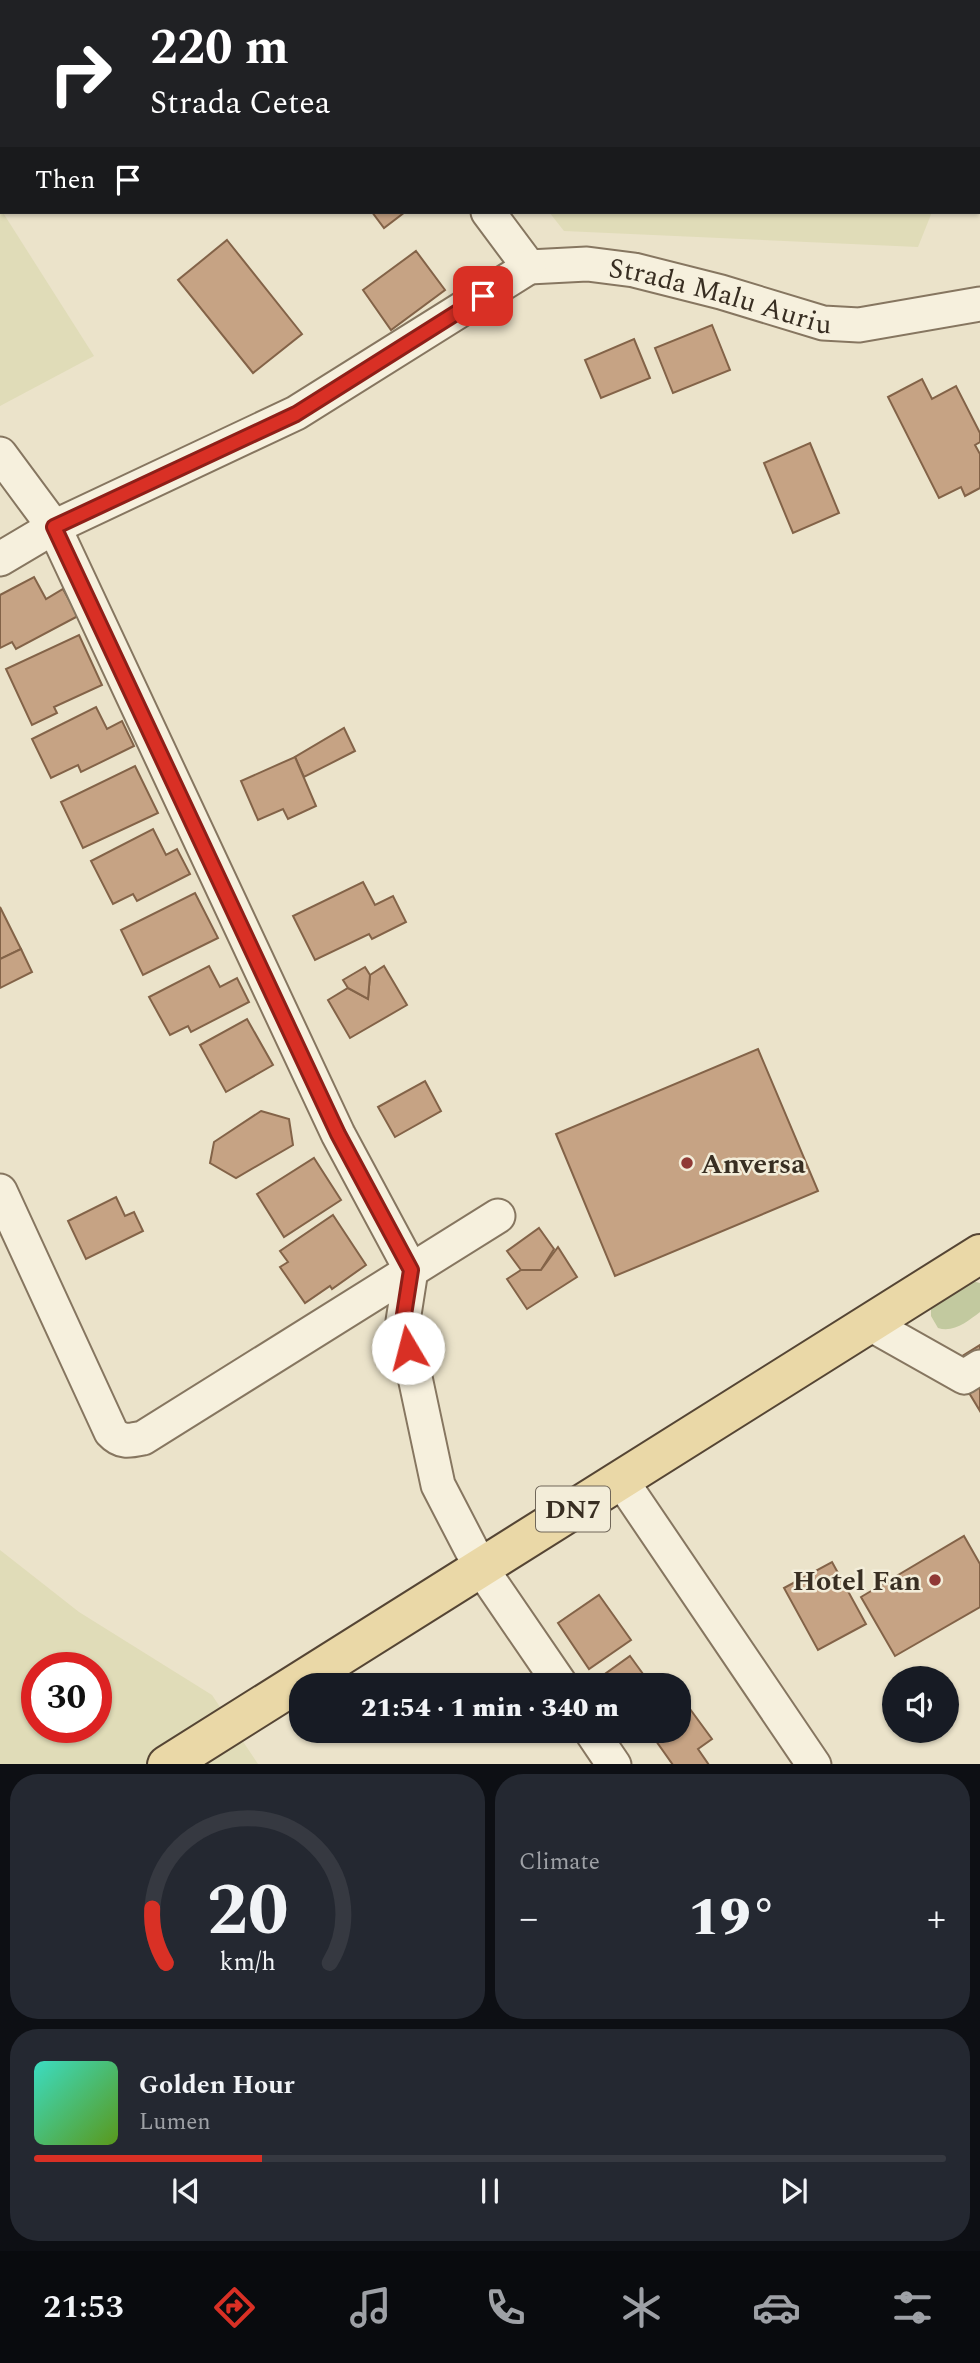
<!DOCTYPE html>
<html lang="en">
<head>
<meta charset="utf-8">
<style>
	body { margin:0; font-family:Spectral,serif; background:#242831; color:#f1f3f6; height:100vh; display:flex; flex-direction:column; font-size:26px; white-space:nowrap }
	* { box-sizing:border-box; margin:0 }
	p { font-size:23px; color:#9ea1a6 }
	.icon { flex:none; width:38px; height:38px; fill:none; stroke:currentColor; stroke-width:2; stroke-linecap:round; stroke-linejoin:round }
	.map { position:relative; height:1764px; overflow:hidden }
	.sheet { display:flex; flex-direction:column; gap:10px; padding:10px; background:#0d0f14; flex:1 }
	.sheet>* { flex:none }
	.banner { position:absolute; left:0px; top:0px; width:980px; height:214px; box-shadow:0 2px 5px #0004; background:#202124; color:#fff; overflow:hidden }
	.tools { position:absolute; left:882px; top:1666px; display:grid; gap:14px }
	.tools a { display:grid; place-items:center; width:77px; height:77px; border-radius:50%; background:#171b24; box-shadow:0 2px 5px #0004; font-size:35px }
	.speed { position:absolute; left:21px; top:1652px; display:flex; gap:14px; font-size:35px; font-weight:700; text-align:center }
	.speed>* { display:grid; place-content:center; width:91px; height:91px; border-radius:50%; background:#171b24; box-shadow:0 2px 5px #0004; line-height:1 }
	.speed .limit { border:10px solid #d22; background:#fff; color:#111 }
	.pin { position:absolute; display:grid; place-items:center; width:60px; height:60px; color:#fff; margin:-30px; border-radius:14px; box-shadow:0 4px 10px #0006 }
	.me { position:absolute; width:77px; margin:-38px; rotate:352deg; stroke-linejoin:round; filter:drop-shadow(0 0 5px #0008) }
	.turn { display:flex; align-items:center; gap:24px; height:147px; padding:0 35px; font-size:32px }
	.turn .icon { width:91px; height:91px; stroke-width:2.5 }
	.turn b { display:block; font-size:49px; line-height:60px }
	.then { display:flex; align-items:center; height:66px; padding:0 35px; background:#0003; gap:14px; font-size:26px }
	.big { font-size:52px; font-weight:800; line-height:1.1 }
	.sheet .card { flex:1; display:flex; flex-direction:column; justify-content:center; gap:10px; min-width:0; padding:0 24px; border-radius:28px; background:#242831 }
	.sheet .dial { align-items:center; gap:0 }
	.dial svg { height:182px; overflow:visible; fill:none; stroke:#363941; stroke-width:7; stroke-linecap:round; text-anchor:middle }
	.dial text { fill:#f1f3f6; stroke:none }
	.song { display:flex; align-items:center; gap:21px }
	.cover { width:84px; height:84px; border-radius:10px; background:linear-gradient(135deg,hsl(170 70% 55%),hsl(90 70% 35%)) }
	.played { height:7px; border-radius:4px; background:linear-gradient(90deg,#d93025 25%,#363941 25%) }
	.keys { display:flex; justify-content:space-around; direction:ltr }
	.heat { display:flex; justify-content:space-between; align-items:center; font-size:38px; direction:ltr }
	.sheet .tiles { flex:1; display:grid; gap:10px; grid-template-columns:1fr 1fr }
	.card:last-child { grid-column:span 2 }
	.trip { position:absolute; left:289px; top:1673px; width:402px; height:70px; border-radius:28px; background:#171b24; box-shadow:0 2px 5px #0004; font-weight:800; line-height:70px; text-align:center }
	.tabs { display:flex; height:112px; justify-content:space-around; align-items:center; background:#090b0e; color:#9ea1a6 }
	.tabs .icon { width:49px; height:49px }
	.tabs .on { color:#d93025 }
	.tabs b { font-size:32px; color:#f1f3f6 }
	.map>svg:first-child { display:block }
	.farmland { fill:#e0dcb8; fill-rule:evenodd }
	.green { fill:#c2c99f }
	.building { fill:#c6a384; stroke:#836348; stroke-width:2 }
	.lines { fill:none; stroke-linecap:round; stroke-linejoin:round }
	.minor-casing { stroke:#867660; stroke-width:37 }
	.major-casing { stroke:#554534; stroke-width:42 }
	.minor { stroke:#f6f0dd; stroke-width:33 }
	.major { stroke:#ead8a7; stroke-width:38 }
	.route-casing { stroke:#8d1f18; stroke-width:18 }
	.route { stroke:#d93025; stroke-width:12 }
	.poi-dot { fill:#903935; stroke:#f3edd9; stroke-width:2.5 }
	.labels { text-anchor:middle; stroke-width:5; stroke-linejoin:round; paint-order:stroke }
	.shield { fill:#f3edd9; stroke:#706759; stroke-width:2 }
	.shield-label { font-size:26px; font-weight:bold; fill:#382e22 }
	.street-label { font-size:28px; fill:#382e22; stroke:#f3edd9 }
	.poi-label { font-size:28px; font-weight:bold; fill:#382e22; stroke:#f3edd9; text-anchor:start }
</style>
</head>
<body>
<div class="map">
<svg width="980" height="1765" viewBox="0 0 980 1765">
	<rect width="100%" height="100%" fill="#ebe3ca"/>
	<g class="farmland">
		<polygon points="387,0 893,0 896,2 388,2"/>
		<polygon points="0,208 94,356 0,406"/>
		<polygon points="549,212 932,212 918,247 564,231"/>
		<path d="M0,1550L79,1612L212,1695L258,1764H0ZM37,1668H96V1727H37Z"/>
	</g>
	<path class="green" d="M968,1280L980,1283V1312C968,1321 954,1333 938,1328L931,1316V1304Z"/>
	<g class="building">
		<polygon points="0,22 2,24 0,111"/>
		<polygon points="372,212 405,212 384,228"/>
		<polygon points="227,240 302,334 253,373 178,280"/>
		<polygon points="416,251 445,290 391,330 363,290"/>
		<polygon points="712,325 730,370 673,393 655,348"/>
		<polygon points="634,339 650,378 601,398 585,360"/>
		<polygon points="922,379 932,399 956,386 980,433 980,442 975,445 980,454 980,488 965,496 961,487 939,498 888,397"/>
		<polygon points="810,443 839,513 793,533 764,463"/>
		<polygon points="34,577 46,599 63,589 78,616 16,649 12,642 0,648 0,595"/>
		<polygon points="79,635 102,685 54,707 57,713 32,725 6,669"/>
		<polygon points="96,707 107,729 122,721 134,746 81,772 78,765 51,778 32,739"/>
		<polygon points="344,728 355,751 304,777 295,757"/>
		<polygon points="295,757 316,806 288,819 283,809 258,820 241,781"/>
		<polygon points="135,766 158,813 83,848 61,802"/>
		<polygon points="153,829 166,855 177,849 190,874 137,901 133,894 113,904 91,861"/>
		<polygon points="363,882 375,905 393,896 406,922 372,939 369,934 315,960 293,916"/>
		<polygon points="195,893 218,938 143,975 121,930"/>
		<polygon points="0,907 21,949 0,959"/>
		<polygon points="21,949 32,972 0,988 0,959"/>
		<polygon points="209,966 220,987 237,978 249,1002 191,1032 188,1026 170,1035 149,997"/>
		<polygon points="384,966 407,1005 350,1038 328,1000 348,988 368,999 370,975"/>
		<polygon points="365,967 370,975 368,999 348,988 343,980"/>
		<polygon points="247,1019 273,1065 226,1092 200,1045"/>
		<polygon points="758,1049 818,1191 615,1276 556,1134"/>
		<polygon points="425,1081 441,1111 395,1137 378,1107"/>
		<polygon points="261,1111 289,1119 293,1145 236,1178 210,1163 214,1142"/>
		<polygon points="314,1158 341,1200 284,1237 257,1194"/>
		<polygon points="116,1197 125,1216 134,1212 143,1231 86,1259 68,1221"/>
		<polygon points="333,1215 366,1265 332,1289 330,1286 305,1303 280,1267 288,1262 280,1251"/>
		<polygon points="539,1228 554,1249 541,1270 521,1270 507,1251"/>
		<polygon points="558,1247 577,1277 527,1309 507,1279 521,1270 541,1270"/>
		<polygon points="980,1345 980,1411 951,1363"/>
		<polygon points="964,1536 980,1564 980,1607 895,1656 861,1597"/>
		<polygon points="832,1562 866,1624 818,1650 784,1588"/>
		<polygon points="599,1595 631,1640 589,1669 558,1623"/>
		<polygon points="630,1656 651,1685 592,1685 591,1684"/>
		<polygon points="679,1694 712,1739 698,1749 709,1765 673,1765 649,1731 679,1731"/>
	</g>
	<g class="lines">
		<defs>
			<g id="minor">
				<polyline points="30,0 32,2"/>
				<polyline points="342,0 344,2"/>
				<path id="s1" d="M488,212L529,267L587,264L634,270L721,292L823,323L859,325L980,304"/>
				<polyline points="0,454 54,527 338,1134 411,1270 403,1321 438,1485 481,1568 561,1685"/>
				<polyline points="0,559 54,527 296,413 529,267"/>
				<path d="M0,1191L111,1432C121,1443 129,1441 143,1438L498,1216"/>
				<polyline points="870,1324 964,1377 980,1367"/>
				<polyline points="621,1480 814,1765"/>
				<polyline points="591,1731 614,1765"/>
			</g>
			<polyline id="major" points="167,1765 980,1254"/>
		</defs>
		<use href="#minor" class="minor-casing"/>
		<use href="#major" class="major-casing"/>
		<use href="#minor" class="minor"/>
		<use href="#major" class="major"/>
	</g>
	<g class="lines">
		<defs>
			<polyline id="route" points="408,1348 403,1321 411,1270 338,1134 54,527 296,414 483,296"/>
		</defs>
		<use href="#route" class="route-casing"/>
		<use href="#route" class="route"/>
	</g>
	<g class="poi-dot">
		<circle cx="687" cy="1163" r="7"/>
		<circle cx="935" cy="1580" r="7"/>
	</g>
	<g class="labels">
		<rect class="shield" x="536" y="1486.5" width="74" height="45" rx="5"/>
		<g class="shield-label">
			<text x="573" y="1518">DN7</text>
		</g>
		<g class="street-label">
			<text dy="10" stroke="none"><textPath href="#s1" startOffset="264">Strada Malu Auriu</textPath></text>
		</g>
		<g class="poi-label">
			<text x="701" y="1173">Anversa</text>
			<text x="921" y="1590" text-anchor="end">Hotel Fan</text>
		</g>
	</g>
</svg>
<div class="tools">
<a><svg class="icon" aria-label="sound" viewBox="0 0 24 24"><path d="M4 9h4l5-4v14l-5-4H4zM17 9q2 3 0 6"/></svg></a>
</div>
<div class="speed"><div class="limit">30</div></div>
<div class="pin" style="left:483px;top:296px;background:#d93025"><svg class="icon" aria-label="arrive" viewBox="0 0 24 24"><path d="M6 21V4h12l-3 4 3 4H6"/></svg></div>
<svg class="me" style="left:408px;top:1348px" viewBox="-20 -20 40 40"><circle r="19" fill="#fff"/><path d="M0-13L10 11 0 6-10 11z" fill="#d93025"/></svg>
<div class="trip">21:54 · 1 min · 340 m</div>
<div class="banner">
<div class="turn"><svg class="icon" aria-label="right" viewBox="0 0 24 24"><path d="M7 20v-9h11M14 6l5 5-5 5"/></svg><div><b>220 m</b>Strada Cetea</div></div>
<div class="then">Then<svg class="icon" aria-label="arrive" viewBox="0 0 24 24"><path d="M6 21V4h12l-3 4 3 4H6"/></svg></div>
</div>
</div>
<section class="sheet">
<div class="tiles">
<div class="card dial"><svg viewBox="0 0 100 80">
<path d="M14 69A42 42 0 1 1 86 69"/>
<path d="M14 69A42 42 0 0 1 8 45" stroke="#d93025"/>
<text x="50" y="56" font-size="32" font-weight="700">20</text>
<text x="50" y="72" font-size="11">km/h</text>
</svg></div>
<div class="card"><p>Climate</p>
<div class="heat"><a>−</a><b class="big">19°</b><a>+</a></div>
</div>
<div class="card">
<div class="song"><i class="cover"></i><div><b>Golden Hour</b><p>Lumen</p></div></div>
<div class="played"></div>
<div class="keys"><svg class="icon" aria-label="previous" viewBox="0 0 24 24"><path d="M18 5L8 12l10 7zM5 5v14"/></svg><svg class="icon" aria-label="pause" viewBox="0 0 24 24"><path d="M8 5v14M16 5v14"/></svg><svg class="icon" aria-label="next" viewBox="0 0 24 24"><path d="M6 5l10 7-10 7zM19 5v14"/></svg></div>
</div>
</div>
</section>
<nav class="tabs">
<b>21:53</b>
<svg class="icon on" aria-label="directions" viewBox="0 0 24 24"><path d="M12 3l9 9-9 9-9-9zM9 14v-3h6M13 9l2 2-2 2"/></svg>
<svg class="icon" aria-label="music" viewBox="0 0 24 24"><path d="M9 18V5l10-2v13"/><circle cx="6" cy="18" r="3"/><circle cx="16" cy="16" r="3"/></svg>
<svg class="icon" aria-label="phone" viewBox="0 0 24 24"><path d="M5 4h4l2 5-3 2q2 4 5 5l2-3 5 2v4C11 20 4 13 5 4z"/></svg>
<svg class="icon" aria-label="climate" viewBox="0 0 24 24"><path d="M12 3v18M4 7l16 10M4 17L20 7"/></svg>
<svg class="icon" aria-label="car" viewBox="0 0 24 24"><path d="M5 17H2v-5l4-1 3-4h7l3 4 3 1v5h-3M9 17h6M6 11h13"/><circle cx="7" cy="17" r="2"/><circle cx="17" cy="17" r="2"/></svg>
<svg class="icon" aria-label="filters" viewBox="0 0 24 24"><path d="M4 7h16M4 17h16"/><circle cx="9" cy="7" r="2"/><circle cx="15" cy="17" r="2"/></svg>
</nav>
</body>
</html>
